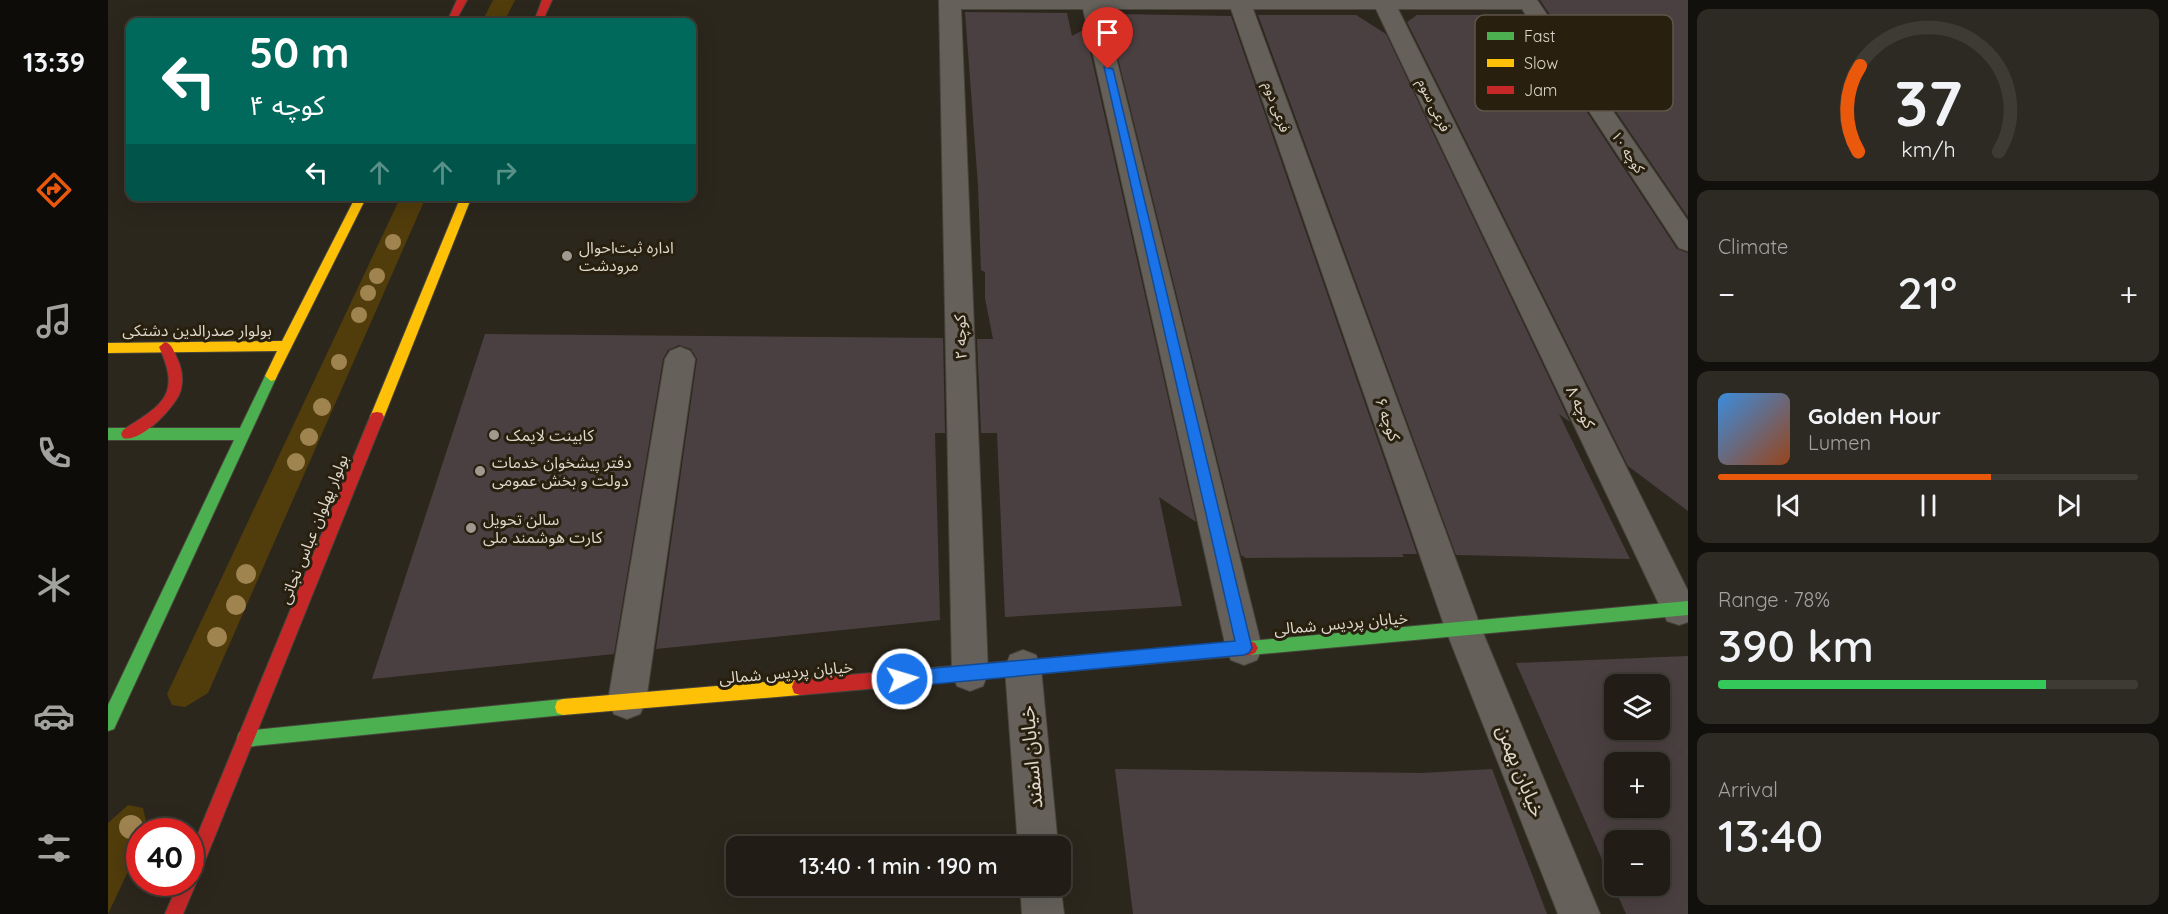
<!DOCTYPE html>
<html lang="en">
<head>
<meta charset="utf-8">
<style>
	body { margin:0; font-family:Quicksand,"Noto Sans Arabic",sans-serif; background:#2d2a23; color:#f1f3f6; height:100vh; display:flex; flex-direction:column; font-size:22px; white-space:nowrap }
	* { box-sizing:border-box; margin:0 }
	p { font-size:20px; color:#a2a2a1 }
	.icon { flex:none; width:33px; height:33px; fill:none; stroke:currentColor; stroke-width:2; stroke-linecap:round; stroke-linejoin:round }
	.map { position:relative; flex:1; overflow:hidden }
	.sheet { display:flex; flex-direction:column; gap:9px; padding:9px; background:#12100c; width:480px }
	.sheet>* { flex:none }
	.hud { position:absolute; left:18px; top:18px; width:570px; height:183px; border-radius:12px; box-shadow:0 6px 24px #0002,0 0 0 2px #3e3b35; background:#00695c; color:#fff; overflow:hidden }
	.buttons { position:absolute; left:1496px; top:674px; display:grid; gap:12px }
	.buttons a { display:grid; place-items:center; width:66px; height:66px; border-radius:12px; background:#211d16; box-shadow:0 6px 24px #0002,0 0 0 2px #3e3b35; font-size:30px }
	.speed { position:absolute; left:18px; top:818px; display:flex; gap:12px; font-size:30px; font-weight:700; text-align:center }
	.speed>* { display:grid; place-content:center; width:78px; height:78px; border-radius:50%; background:#211d16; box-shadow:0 6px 24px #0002,0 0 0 2px #3e3b35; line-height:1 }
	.speed .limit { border:9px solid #d22; background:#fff; color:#111 }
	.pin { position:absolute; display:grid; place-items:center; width:51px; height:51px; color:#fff; margin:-62px -26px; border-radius:50% 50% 50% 0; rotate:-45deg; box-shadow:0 0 6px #0007 }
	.pin .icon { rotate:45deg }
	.me { position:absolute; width:66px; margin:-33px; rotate:85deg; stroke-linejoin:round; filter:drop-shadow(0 0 4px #0008) }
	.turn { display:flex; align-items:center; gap:21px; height:126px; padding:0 24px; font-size:27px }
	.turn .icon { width:78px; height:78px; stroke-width:2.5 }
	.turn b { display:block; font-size:42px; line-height:51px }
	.lanes { display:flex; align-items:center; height:57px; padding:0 24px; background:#0003; justify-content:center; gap:30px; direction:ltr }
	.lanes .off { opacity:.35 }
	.big { font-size:45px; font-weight:600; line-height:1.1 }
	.sheet .tile { flex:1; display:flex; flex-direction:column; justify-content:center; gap:9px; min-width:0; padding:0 21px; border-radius:12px; background:#2d2a23 }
	.sheet .dial { align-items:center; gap:0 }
	.dial svg { height:156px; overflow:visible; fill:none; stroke:#3e3b35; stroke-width:7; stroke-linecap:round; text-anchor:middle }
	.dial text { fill:#f1f3f6; stroke:none }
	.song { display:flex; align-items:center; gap:18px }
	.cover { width:72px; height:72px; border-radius:9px; background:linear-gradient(135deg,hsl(210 70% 55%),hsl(20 70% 35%)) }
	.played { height:6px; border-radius:3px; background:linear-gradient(90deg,#ea580c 65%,#3e3b35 65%) }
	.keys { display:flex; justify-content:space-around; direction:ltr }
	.heat { display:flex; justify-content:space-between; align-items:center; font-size:33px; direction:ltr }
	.charge { height:9px; border-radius:4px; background:linear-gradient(90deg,#34c759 78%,#3e3b35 0) }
	.trip { position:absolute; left:618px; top:836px; width:345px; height:60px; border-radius:12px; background:#211d16; box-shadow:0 6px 24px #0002,0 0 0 2px #3e3b35; font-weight:600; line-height:60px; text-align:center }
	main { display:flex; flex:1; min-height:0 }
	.tab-bar { display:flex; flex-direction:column; width:108px; justify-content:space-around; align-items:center; background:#0d0c09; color:#a2a2a1 }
	.tab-bar .icon { width:42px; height:42px }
	.tab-bar .on { color:#ea580c }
	.tab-bar b { font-size:27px; color:#f1f3f6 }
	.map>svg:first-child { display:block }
	.green { fill:#513c0b }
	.building { fill:#4b4041; fill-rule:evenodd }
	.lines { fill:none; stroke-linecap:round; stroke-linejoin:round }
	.street-casing { stroke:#48443c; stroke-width:2 }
	.fast-casing { stroke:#48443c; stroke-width:2 }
	.slow-casing { stroke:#48443c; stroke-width:2 }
	.jam-casing { stroke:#48443c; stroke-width:2 }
	.street { fill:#65615a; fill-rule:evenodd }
	.fast { fill:#4caf50; fill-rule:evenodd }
	.slow { fill:#ffc107; fill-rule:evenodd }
	.jam { fill:#c62828; fill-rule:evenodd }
	.tree { fill:#a08450 }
	.route { fill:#1a73e8; stroke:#114b97; stroke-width:1.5 }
	.poi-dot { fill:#9f998f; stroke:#281f0e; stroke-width:2 }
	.labels { text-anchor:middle; stroke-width:6; stroke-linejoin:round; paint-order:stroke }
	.far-street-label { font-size:14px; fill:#ddd7cc; stroke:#281f0e }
	.poi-label { font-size:16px; fill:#ddd7cc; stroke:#281f0e; text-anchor:start }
	.street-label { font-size:16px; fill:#ddd7cc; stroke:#281f0e }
	.near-street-label { font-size:20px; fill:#ddd7cc; stroke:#281f0e }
	.key { fill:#281f0e; stroke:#5e5647; stroke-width:1.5 }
	.key-label { font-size:16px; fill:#ddd7cc }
</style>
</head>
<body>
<main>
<nav class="tab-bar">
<b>13:39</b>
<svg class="icon on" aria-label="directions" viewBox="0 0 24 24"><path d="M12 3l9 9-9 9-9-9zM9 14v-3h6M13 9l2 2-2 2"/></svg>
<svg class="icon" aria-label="music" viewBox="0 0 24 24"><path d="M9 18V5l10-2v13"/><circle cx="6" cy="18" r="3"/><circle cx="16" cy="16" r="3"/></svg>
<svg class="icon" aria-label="phone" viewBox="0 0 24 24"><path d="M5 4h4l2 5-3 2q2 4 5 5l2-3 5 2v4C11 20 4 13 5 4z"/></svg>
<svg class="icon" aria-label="climate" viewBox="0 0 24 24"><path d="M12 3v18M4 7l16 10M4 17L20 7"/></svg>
<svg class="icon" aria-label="car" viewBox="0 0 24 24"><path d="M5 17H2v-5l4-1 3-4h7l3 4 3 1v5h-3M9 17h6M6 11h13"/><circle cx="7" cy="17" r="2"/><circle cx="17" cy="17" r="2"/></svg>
<svg class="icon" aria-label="filters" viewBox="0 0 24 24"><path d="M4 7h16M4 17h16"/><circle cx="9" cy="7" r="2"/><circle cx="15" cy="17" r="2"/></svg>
</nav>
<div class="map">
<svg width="1580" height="914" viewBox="0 0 1580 914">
	<rect width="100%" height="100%" fill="#2c271d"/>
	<g class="green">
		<polygon points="385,0 407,0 396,22 374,22"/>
		<polygon points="293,196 318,197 100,693 77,707 64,705 59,694"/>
		<polygon points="20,805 35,808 40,830 32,831 31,848 0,914 0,823"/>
	</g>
	<g class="building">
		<polygon points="1432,0 1580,0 1580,217"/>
		<polygon points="857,12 959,13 964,36 977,29 1088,522 1051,497 1074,606 897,617 889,433 873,433 869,339 885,339 877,298 877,272 873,270 870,185"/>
		<polygon points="1007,14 1123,16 1309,554 1294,554 1296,557 1138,558 1133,555 1000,18"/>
		<polygon points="1150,15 1248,15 1278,34 1462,422 1451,414 1522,559 1348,555"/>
		<polygon points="1309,15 1415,15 1569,249 1580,253 1580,511 1520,466 1299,22"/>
		<polygon points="377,334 835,338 837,433 827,433 832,620 548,649 589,359 583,349 571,345 560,350 555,359 506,654 264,679"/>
		<path d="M1580,656V914H1518L1408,663ZM1506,684H1551V729H1506ZM1506,762H1551V807H1506ZM1506,840H1551V885H1506Z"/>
		<polygon points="1007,769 1314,773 1384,769 1439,914 1025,914"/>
	</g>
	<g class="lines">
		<defs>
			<g id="street">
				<polygon points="831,0 1429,0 1580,221 1580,251 1571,248 1414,9 1290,9 1580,591 1580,622 1571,625 1559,621 1268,9 1145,9 1373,628 1492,914 1450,914 1337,628 1123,9 996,9 1154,648 1149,660 1136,665 1123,660 1118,648 975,9 853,9 880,673 875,686 862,691 849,686 844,673"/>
				<polygon points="572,347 582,351 587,359 538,701 532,714 519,719 506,714 500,701 557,359 562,351"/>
				<polygon points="915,650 928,655 933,668 950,846 910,846 897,668 902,655"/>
				<polygon points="952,882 956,914 914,914 912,885 952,885"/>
			</g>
			<g id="fast">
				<polygon points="163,371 169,376 6,729 0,731 0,705 126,440 0,440 0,428 132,428 159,372"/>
				<polygon points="1580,601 1580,615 1142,655 1137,653 1134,648 1137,643 1142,641"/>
				<polygon points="455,699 461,701 463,707 461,713 455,715 137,747 131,745 129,739 131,733 137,731"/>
			</g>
			<g id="slow">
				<polygon points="248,196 259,196 167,380 163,381 157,376 169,351 0,353 0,343 174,341"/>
				<polygon points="353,196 364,196 276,417 274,421 264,421 262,417"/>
				<polygon points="692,679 698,681 700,687 698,693 692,695 455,715 449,713 447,707 449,701 455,699"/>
			</g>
			<g id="jam">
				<polygon points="349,0 359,0 347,22 339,22"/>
				<polygon points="434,0 444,0 434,22 426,22"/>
				<path d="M57,342C64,344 65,350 68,356C73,366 76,378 73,389C70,405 32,444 15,438L13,434L15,430C54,405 74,395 51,347Z"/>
				<polygon points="269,412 274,413 276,417 86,888 75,914 57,914 71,882 82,882 82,853 262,417 264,413"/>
				<polygon points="1142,641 1147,643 1150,648 1147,653 1142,655 692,695 686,693 684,687 686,681 692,679"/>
			</g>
		</defs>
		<use href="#street" class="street-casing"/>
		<use href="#fast" class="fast-casing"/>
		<use href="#slow" class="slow-casing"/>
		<use href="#jam" class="jam-casing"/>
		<use href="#street" class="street"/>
		<use href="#fast" class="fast"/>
		<use href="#slow" class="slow"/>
		<use href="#jam" class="jam"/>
	</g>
	<g class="tree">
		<circle cx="285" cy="242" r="8"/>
		<circle cx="269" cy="276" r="8"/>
		<circle cx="260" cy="293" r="8"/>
		<circle cx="251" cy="315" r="8"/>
		<circle cx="231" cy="362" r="8"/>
		<circle cx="214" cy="407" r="9"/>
		<circle cx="201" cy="437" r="9"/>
		<circle cx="188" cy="462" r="9"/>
		<circle cx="138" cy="574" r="10"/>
		<circle cx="128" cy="605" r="10"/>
		<circle cx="109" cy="637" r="10"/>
		<circle cx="23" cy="827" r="12"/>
	</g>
	<polygon class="route" points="996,67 1005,69 1144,648 1141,653 1136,655 794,687 788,684 786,679 788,673 794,671 1127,641"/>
	<g class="poi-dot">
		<circle cx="459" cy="256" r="6"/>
		<circle cx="386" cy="435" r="6"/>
		<circle cx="372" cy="471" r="6"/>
		<circle cx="363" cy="528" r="6"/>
	</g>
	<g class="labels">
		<g class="far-street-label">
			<text transform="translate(1326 105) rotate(64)" y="5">فرعی سوم</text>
			<text transform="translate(1169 107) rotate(70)" y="5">فرعی دوم</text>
			<text transform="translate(1520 152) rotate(56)" y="5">کوچه ۱۰</text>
		</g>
		<g class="poi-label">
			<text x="471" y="253">اداره ثبت‌احوال<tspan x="471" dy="18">مرودشت</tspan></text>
			<text x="398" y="441">کابینت لایمک</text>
			<text x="384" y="468">دفتر پیشخوان خدمات<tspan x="384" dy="18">دولت و بخش عمومی</tspan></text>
			<text x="375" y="525">سالن تحویل<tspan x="375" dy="18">کارت هوشمند ملی</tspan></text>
		</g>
		<g class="street-label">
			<text x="89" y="336">بولوار صدرالدین دشتکی</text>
			<text transform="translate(852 337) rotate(-92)" y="6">کوچه ۲</text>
			<text transform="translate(1473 407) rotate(64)" y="6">کوچه ۸</text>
			<text transform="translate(1280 419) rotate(70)" y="6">کوچه ۶</text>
			<text transform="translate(205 529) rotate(-68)" y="6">بولوار پهلوان عباس نجاتی</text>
			<text transform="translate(1233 623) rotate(-5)" y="6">خیابان پردیس شمالی</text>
			<text transform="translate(678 672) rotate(-5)" y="6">خیابان پردیس شمالی</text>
		</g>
		<g class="near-street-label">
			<text transform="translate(923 757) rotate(-95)" y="7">خیابان اسفند</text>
			<text transform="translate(1413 771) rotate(68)" y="7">خیابان بهمن</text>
		</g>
	</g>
	<rect x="1367" y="15" width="198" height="96" rx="9" class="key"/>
	<rect x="1379" y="32" width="27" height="8" fill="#4caf50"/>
	<rect x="1379" y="59" width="27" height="8" fill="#ffc107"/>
	<rect x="1379" y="86" width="27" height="8" fill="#c62828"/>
	<g class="key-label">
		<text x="1416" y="42">Fast</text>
		<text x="1416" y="69">Slow</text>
		<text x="1416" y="96">Jam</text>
	</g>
</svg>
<div class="buttons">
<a><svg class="icon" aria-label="layers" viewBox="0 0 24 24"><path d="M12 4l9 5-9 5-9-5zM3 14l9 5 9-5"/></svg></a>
<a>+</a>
<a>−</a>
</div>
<div class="speed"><div class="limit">40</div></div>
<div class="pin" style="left:1000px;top:69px;background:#d93025"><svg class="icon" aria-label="arrive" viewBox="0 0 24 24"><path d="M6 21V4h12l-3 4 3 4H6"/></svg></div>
<svg class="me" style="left:794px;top:679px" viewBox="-20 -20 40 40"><circle r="17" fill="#1a73e8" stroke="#fff" stroke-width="3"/><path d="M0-11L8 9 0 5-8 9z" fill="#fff"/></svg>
<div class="trip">13:40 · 1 min · 190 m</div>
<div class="hud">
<div class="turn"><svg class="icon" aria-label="left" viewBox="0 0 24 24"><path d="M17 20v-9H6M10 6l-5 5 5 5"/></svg><div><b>50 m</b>کوچه ۴</div></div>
<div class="lanes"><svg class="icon" aria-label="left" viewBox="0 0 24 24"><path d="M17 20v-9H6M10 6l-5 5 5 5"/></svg><svg class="icon off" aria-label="ahead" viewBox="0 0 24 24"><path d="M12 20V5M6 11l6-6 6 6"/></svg><svg class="icon off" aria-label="ahead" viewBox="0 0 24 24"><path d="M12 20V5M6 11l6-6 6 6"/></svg><svg class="icon off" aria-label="right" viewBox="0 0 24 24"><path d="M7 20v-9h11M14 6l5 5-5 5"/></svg></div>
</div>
</div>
<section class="sheet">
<div class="tile dial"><svg viewBox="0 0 100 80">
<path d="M14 69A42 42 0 1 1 86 69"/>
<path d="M14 69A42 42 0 0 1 15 25" stroke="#ea580c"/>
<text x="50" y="56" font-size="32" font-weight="700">37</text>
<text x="50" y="72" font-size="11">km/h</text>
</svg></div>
<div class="tile"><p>Climate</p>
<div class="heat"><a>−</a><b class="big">21°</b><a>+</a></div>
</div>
<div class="tile">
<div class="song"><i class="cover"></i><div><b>Golden Hour</b><p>Lumen</p></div></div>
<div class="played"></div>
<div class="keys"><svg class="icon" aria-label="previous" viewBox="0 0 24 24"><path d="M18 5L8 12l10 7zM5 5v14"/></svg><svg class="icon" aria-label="pause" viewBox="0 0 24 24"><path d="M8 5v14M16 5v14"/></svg><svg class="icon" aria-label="next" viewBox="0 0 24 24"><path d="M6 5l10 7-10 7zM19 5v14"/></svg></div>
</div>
<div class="tile"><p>Range · 78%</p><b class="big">390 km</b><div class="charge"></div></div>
<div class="tile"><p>Arrival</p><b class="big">13:40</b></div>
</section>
</main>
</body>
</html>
